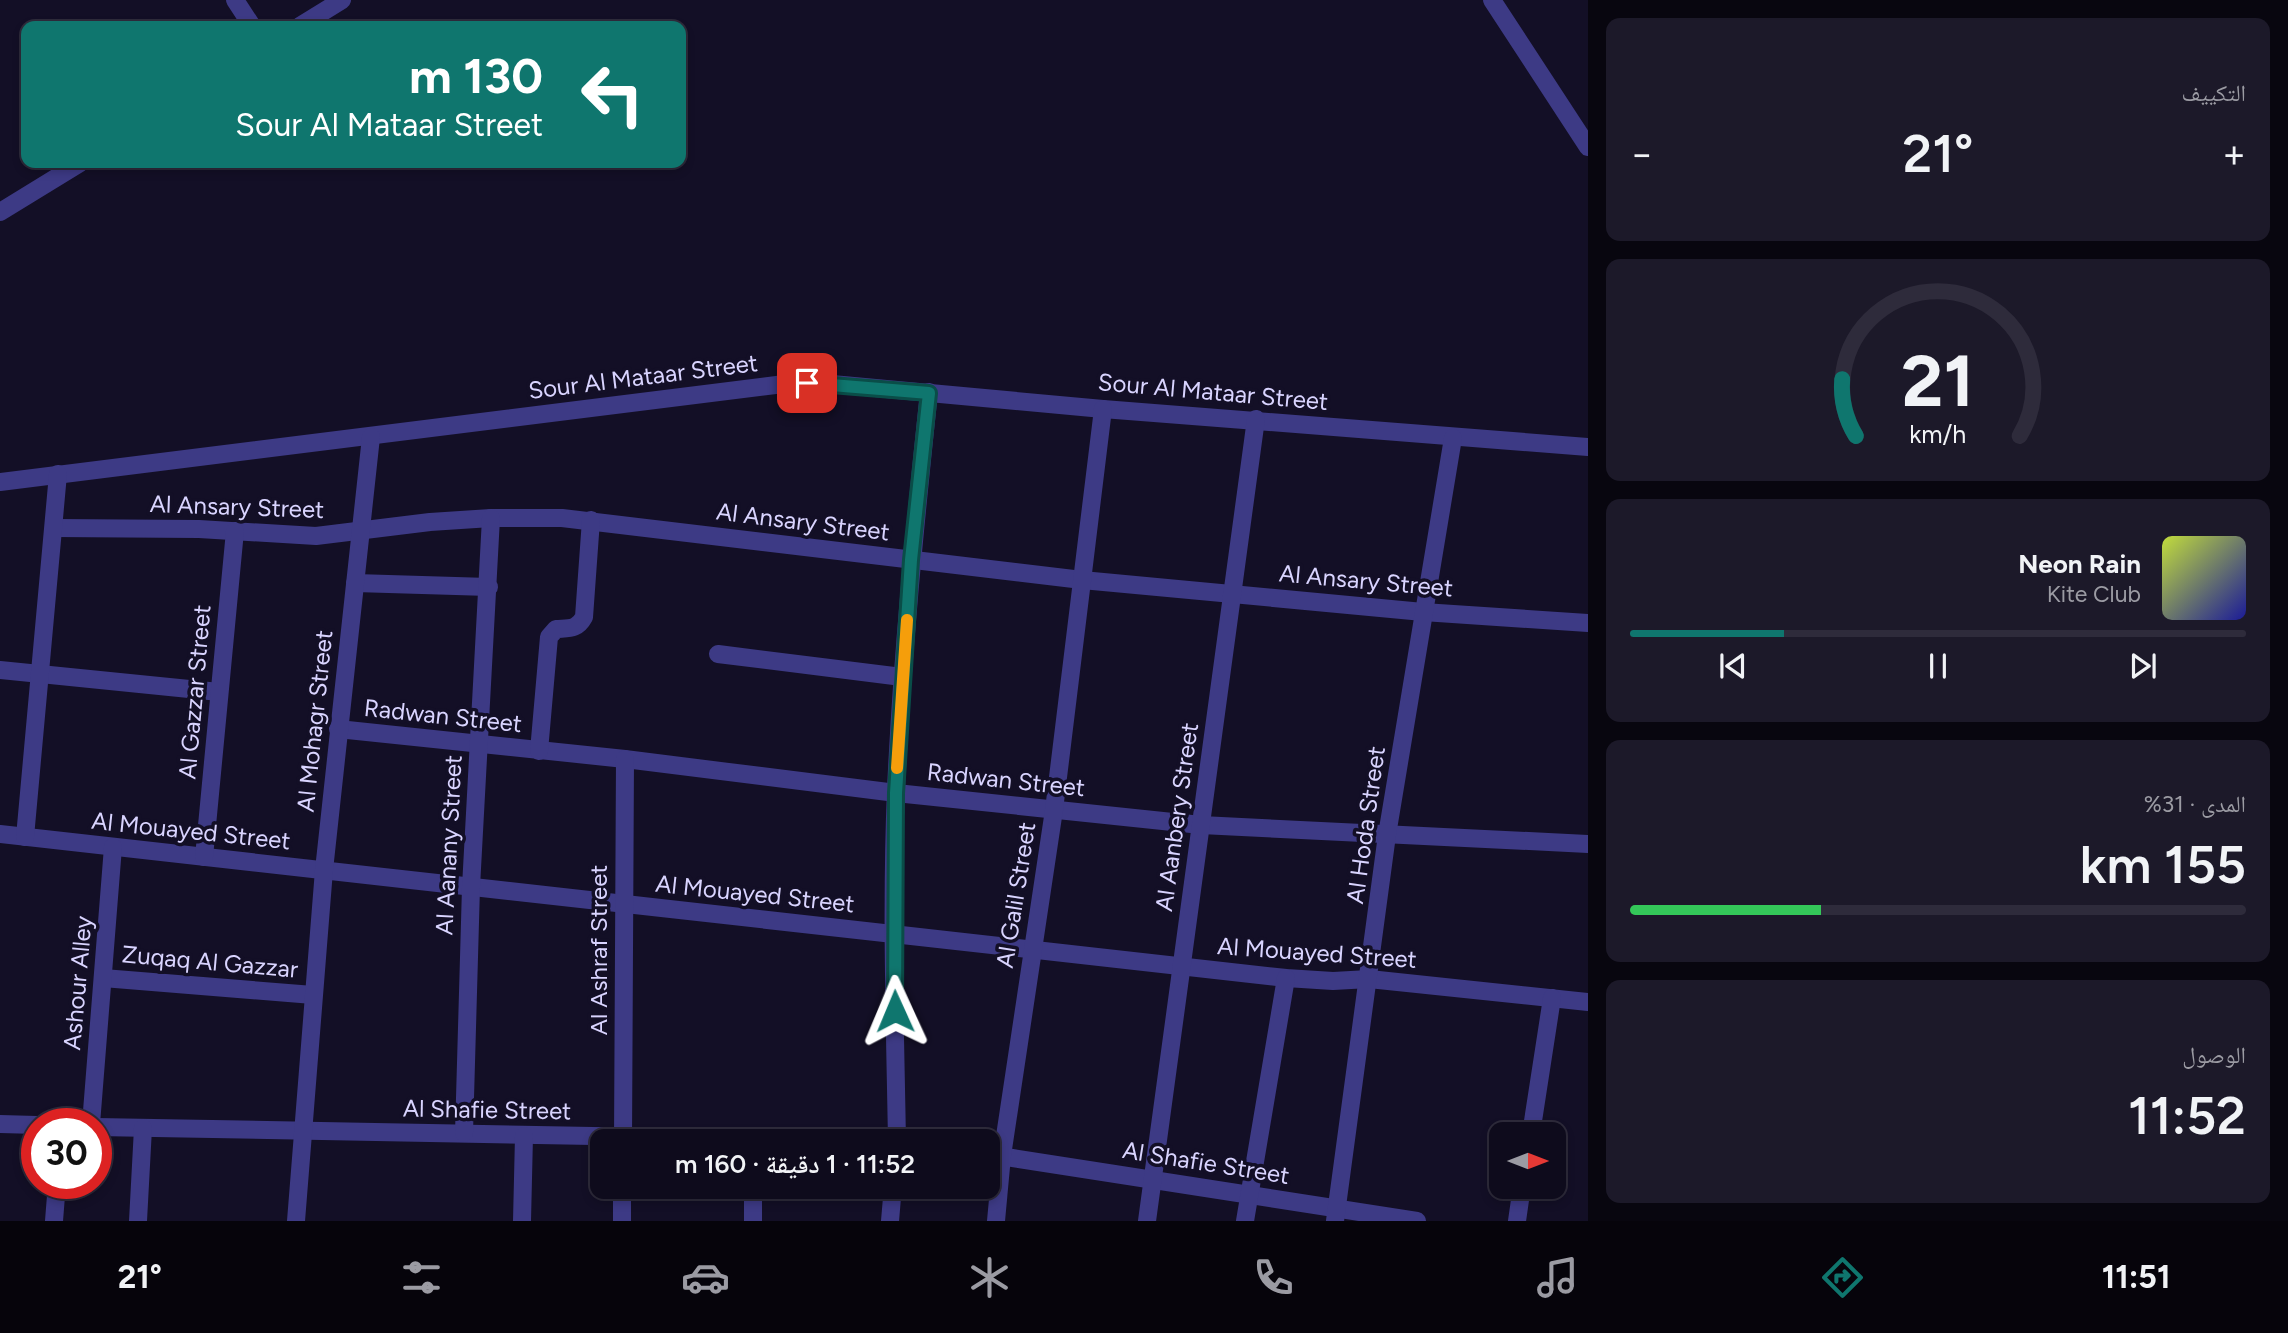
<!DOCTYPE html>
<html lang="ar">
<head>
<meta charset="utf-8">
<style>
	body { margin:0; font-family:Figtree,"Noto Naskh Arabic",sans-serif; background:#1c1929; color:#f1f3f6; direction:rtl; height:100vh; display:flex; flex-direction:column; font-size:26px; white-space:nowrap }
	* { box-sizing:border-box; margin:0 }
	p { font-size:23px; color:#9b9ba3 }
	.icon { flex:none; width:38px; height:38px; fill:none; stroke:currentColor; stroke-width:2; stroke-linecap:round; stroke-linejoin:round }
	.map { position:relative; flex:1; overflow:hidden; direction:ltr }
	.drawer { display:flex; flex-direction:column; gap:18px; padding:18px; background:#08060f; width:700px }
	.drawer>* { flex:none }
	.banner { position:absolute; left:21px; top:21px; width:665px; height:147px; border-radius:14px; box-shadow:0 4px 10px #0003,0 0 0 2px #2e2b3b; direction:rtl; background:#0f766e; color:#fff; overflow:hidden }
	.needle { width:46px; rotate:90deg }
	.controls { position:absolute; left:1489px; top:1122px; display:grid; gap:14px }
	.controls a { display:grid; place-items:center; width:77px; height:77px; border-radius:14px; background:#0e0b1c; box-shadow:0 4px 10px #0003,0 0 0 2px #2e2b3b; font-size:35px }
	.speed { position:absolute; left:21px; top:1108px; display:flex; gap:14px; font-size:35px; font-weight:700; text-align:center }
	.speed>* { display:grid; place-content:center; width:91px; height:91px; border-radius:50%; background:#0e0b1c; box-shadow:0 4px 10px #0003,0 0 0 2px #2e2b3b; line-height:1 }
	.speed .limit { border:10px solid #d22; background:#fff; color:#111 }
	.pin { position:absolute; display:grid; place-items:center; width:60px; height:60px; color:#fff; margin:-30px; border-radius:14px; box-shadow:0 4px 10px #0006 }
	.me { position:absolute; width:77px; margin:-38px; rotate:359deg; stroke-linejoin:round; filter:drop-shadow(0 0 5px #0008) }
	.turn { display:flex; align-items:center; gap:24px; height:147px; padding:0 28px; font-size:32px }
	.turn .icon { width:91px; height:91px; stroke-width:2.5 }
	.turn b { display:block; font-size:49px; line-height:60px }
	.big { font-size:52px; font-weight:600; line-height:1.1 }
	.drawer .widget { flex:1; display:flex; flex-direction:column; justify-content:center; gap:10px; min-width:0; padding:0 24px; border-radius:14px; background:#1c1929 }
	.drawer .dial { align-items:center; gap:0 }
	.dial svg { height:182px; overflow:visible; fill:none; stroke:#2e2b3b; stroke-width:7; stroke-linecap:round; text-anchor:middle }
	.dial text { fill:#f1f3f6; stroke:none }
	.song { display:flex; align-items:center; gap:21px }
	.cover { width:84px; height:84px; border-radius:10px; background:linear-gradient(135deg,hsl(70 70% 55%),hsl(240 70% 35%)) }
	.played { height:7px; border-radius:4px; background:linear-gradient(90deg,#0f766e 25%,#2e2b3b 25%) }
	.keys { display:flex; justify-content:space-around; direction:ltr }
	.heat { display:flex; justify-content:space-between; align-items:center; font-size:38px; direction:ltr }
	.charge { height:10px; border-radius:5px; background:linear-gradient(90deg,#34c759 31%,#2e2b3b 0) }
	.trip { position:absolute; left:590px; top:1129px; width:410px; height:70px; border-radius:14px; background:#0e0b1c; box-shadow:0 4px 10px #0003,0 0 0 2px #2e2b3b; font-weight:600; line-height:70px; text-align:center; direction:rtl }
	.tabs { display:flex; height:112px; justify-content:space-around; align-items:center; background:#06040b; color:#9b9ba3 }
	.tabs .icon { width:49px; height:49px }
	.tabs .on { color:#0f766e }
	.tabs b { font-size:32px; color:#f1f3f6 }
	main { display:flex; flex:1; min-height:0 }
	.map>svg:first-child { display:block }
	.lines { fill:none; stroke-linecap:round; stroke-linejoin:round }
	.service { stroke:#3d3a85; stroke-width:18 }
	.minor { stroke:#3d3a85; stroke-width:18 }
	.route-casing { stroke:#0a4d48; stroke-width:18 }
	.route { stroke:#0f766e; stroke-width:12 }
	.slow { stroke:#f59e0b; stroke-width:12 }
	.labels { text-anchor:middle; stroke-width:7; stroke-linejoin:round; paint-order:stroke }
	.street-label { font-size:24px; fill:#d9d4ff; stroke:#130f26 }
</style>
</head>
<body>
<main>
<section class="drawer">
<div class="widget"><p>التكييف</p>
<div class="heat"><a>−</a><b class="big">21°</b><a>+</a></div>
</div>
<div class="widget dial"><svg viewBox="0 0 100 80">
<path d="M14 69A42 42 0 1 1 86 69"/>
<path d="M14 69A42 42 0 0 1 8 44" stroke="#0f766e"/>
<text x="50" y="56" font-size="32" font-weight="700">21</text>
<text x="50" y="72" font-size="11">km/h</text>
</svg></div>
<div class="widget">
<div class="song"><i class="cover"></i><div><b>Neon Rain</b><p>Kite Club</p></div></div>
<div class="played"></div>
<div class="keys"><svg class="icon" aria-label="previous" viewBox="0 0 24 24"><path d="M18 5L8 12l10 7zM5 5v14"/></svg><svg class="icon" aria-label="pause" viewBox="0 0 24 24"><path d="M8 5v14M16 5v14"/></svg><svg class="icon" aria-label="next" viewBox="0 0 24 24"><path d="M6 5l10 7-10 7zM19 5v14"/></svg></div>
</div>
<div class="widget"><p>المدى · 31%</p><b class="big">155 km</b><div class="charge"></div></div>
<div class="widget"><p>الوصول</p><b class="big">11:52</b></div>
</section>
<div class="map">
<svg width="1588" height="1221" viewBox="0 0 1588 1221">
	<rect width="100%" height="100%" fill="#130f26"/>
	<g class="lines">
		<g class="service">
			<polyline points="235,0 252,26"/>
			<polyline points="1492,0 1588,147"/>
			<polyline points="300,26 342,0"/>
			<polyline points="0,212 80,163"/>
		</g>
		<g class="minor">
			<polyline points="0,482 792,383 821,383 1103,409 1588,447"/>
			<polyline points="54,528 199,529 316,536 430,522 491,518 562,518 1082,580 1423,612 1588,623"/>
			<polyline points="355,583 489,587"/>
			<polyline points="718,654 902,677"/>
			<polyline points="0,670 219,692"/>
			<polyline points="338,729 625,759 896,793 1201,825 1588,844"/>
			<path d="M539,751L549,637L556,629C569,628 577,630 584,617L591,520"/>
			<polyline points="0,834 1286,978 1333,981 1369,979 1588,1002"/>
			<polyline points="25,837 58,474"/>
			<polyline points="204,857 235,531"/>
			<polyline points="103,978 313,995"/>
			<polyline points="0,1124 37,1125"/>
			<polyline points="91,1124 113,847"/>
			<polyline points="96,1127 876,1141"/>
			<polyline points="464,1133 471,887 491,518"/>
			<polyline points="1531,1134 1552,998"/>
			<polyline points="623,1141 625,759"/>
			<path d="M897,1141C895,1024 891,907 896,790C902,657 915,525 929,392"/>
			<polyline points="987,1154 1417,1221"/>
			<polyline points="753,1220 753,1186"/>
			<polyline points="54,1221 57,1183"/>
			<polyline points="138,1221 143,1128"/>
			<polyline points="296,1221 324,870 371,437"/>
			<polyline points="522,1221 524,1136"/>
			<polyline points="622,1221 622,1186"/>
			<polyline points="890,1221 893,1186"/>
			<polyline points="996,1221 1002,1156 1054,810 1103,409"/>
			<polyline points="1147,1221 1256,419"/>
			<polyline points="1245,1221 1286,978"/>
			<polyline points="1335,1221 1387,835 1453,438"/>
			<polyline points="1517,1221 1522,1186"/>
		</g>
	</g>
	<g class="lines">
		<defs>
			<polyline id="route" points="807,383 929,393 911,560 896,793 895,1011"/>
		</defs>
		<use href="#route" class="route-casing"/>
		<use href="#route" class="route"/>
		<polyline class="slow" points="897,768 907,620"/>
	</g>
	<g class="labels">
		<g class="street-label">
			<text transform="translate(643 377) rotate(-7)" y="8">Sour Al Mataar Street</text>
			<text transform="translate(1213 392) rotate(5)" y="8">Sour Al Mataar Street</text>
			<text transform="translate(237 507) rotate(2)" y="8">Al Ansary Street</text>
			<text transform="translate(803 522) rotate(7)" y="8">Al Ansary Street</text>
			<text transform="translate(1366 581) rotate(5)" y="8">Al Ansary Street</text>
			<text transform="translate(195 692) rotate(-85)" y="8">Al Gazzar Street</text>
			<text transform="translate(443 716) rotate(6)" y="8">Radwan Street</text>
			<text transform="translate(315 721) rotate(-84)" y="8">Al Mohagr Street</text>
			<text transform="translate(1006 780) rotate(6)" y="8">Radwan Street</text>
			<text transform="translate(1177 817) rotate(-82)" y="8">Al Aanbery Street</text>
			<text transform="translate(1366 825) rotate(-82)" y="8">Al Hoda Street</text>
			<text transform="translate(191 831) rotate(6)" y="8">Al Mouayed Street</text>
			<text transform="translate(449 845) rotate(-87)" y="8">Al Aanany Street</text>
			<text transform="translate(755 894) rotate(6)" y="8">Al Mouayed Street</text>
			<text transform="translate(1016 895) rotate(-81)" y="8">Al Galil Street</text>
			<text transform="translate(599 950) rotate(-90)" y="8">Al Ashraf Street</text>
			<text transform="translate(1317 953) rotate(4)" y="8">Al Mouayed Street</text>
			<text transform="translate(210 962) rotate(5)" y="8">Zuqaq Al Gazzar</text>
			<text transform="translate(78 983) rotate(-85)" y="8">Ashour Alley</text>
			<text transform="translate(487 1110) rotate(1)" y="8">Al Shafie Street</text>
			<text transform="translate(1206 1163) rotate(9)" y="8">Al Shafie Street</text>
		</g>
	</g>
</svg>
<div class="controls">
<a><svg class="needle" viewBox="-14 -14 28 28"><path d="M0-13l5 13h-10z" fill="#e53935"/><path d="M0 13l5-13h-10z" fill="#9b9ba3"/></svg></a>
</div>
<div class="speed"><div class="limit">30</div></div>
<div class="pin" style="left:807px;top:383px;background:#d93025"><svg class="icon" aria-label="arrive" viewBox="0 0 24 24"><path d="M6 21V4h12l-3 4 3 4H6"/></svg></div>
<svg class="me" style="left:895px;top:1011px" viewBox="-20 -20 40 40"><path d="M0-17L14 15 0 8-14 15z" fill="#0f766e" stroke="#fff" stroke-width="4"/></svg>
<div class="trip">11:52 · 1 دقيقة · 160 m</div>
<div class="banner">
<div class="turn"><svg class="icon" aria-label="left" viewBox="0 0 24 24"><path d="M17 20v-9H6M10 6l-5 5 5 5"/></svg><div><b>130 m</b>Sour Al Mataar Street</div></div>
</div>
</div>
</main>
<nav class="tabs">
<b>11:51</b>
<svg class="icon on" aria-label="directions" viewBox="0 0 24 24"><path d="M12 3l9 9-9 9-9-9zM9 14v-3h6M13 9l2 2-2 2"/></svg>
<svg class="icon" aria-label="music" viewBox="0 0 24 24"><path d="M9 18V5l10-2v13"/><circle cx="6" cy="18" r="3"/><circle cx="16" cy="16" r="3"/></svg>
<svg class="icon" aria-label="phone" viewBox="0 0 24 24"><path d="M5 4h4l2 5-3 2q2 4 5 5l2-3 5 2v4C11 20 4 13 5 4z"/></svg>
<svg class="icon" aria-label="climate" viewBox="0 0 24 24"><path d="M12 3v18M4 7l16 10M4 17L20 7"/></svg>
<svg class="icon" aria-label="car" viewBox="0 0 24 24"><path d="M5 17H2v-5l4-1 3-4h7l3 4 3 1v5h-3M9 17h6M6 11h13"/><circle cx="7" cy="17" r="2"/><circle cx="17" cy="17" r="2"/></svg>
<svg class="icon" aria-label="filters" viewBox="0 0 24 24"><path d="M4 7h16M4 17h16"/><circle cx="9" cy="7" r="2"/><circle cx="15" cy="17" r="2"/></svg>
<b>21°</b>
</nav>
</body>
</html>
